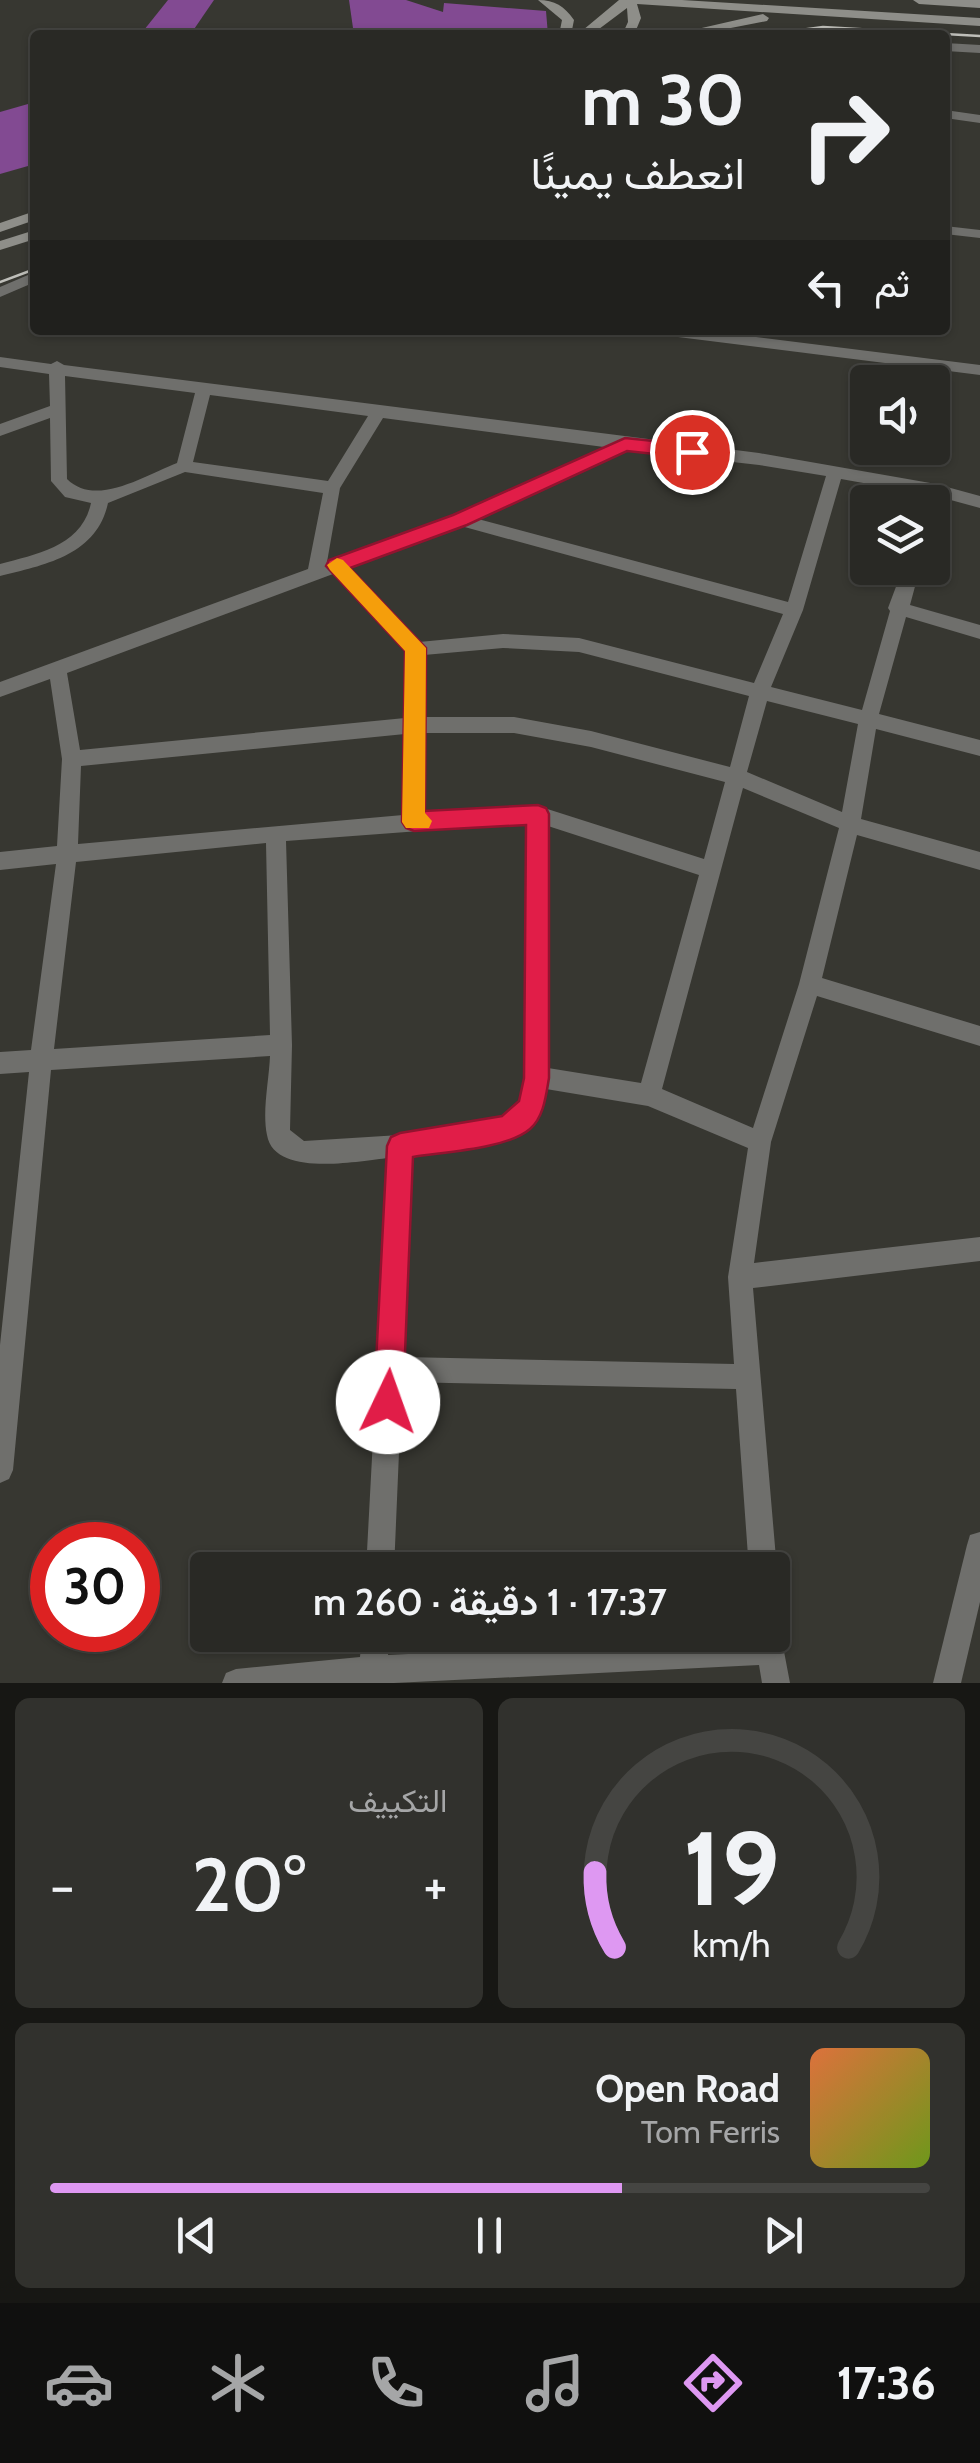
<!DOCTYPE html>
<html lang="ar">
<head>
<meta charset="utf-8">
<style>
	body { margin:0; font-family:Cabin,Vazirmatn,sans-serif; background:#31312d; color:#f1f3f6; direction:rtl; height:100vh; display:flex; flex-direction:column; font-size:38px; white-space:nowrap }
	* { box-sizing:border-box; margin:0 }
	p { font-size:32px; color:#a5a6a7 }
	.icon { flex:none; width:55px; height:55px; fill:none; stroke:currentColor; stroke-width:2; stroke-linecap:round; stroke-linejoin:round }
	.map { position:relative; height:1683px; overflow:hidden; direction:ltr }
	.side { display:flex; flex-direction:column; gap:15px; padding:15px; background:#171714; flex:1 }
	.side>* { flex:none }
	.top-card { position:absolute; left:30px; top:30px; width:920px; height:305px; border-radius:10px; box-shadow:0 2px 8px #0004,0 0 0 2px #454542; direction:rtl; background:#292925; color:#f1f3f6; overflow:hidden }
	.buttons { position:absolute; left:850px; top:365px; display:grid; gap:20px }
	.buttons a { display:grid; place-items:center; width:100px; height:100px; border-radius:10px; background:#292925; box-shadow:0 2px 8px #0004,0 0 0 2px #454542; font-size:50px }
	.speed { position:absolute; left:30px; top:1522px; display:flex; gap:20px; font-size:50px; font-weight:700; text-align:center }
	.speed>* { display:grid; place-content:center; width:130px; height:130px; border-radius:50%; background:#292925; box-shadow:0 2px 8px #0004,0 0 0 2px #454542; line-height:1 }
	.speed .limit { border:15px solid #d22; background:#fff; color:#111 }
	.pin { position:absolute; display:grid; place-items:center; width:85px; height:85px; color:#fff; margin:-42px; border:5px solid #fff; border-radius:50%; box-shadow:0 2px 10px #0007 }
	.me { position:absolute; width:110px; margin:-55px; rotate:3deg; stroke-linejoin:round; filter:drop-shadow(0 0 8px #0008) }
	.turn { display:flex; align-items:center; gap:35px; height:210px; padding:0 40px; font-size:45px }
	.turn .icon { width:130px; height:130px; stroke-width:2.5 }
	.turn b { display:block; font-size:70px; line-height:85px }
	.then { display:flex; align-items:center; height:95px; padding:0 40px; background:#0003; gap:20px; font-size:38px }
	.big { font-size:75px; font-weight:600; line-height:1.1 }
	.side .tile { flex:1; display:flex; flex-direction:column; justify-content:center; gap:15px; min-width:0; padding:0 35px; border-radius:15px; background:#31312d }
	.side .dial { align-items:center; gap:0 }
	.dial svg { height:260px; overflow:visible; fill:none; stroke:#454542; stroke-width:7; stroke-linecap:round; text-anchor:middle }
	.dial text { fill:#f1f3f6; stroke:none }
	.song { display:flex; align-items:center; gap:30px }
	.cover { width:120px; height:120px; border-radius:15px; background:linear-gradient(135deg,hsl(20 70% 55%),hsl(80 70% 35%)) }
	.played { height:10px; border-radius:5px; background:linear-gradient(90deg,#de98f2 65%,#454542 65%) }
	.keys { display:flex; justify-content:space-around; direction:ltr }
	.heat { display:flex; justify-content:space-between; align-items:center; font-size:55px; direction:ltr }
	.side .tiles { flex:1; display:grid; gap:15px; grid-template-columns:1fr 1fr }
	.tile:last-child { grid-column:span 2 }
	.trip { position:absolute; left:190px; top:1552px; width:600px; height:100px; border-radius:10px; background:#292925; box-shadow:0 2px 8px #0004,0 0 0 2px #454542; font-weight:600; line-height:100px; text-align:center; direction:rtl }
	.tabs { display:flex; height:160px; justify-content:space-around; align-items:center; background:#10100f; color:#a5a6a7 }
	.tabs .icon { width:70px; height:70px }
	.tabs .active { color:#de98f2 }
	.tabs b { font-size:45px; color:#f1f3f6 }
	.map>svg:first-child { display:block }
	.building { fill:#824a92 }
	.lines { fill:none; stroke-linecap:round; stroke-linejoin:round }
	.minor { fill:#6f6f6c; fill-rule:evenodd }
	.secondary { fill:#8e8e89; fill-rule:evenodd }
	.tram { stroke:#bebeb9; stroke-width:2.5 }
	.route { fill:#e11d48; stroke:#92132f; stroke-width:2.5 }
	.slow { fill:#f59e0b }
</style>
</head>
<body>
<div class="map">
<svg width="980" height="1683" viewBox="0 0 980 1683">
	<rect width="100%" height="100%" fill="#373731"/>
	<g class="building">
		<polygon points="168,0 214,0 190,35 140,35"/>
		<polygon points="349,0 406,0 443,12 444,3 546,11 548,35 354,35"/>
		<polygon points="35,102 35,164 0,174 0,112"/>
	</g>
	<g class="lines">
		<g class="minor">
			<polygon points="945,43 980,45 980,53 945,51"/>
			<polygon points="945,110 980,115 980,123 945,118"/>
			<polygon points="945,226 980,230 980,238 945,234"/>
			<polygon points="35,272 35,282 0,297 0,287"/>
			<polygon points="655,330 701,330 980,365 980,375 662,335"/>
			<path d="M0,357L51,364L57,361L64,365L759,453L936,484L980,496V508L936,496L841,479L803,610L771,687L862,710L890,611L888,608L903,568H920L910,605L980,625V639L906,617L879,714L980,740V756L876,729L861,819L980,852V870L857,835L822,978L980,1026V1046L817,996L771,1142L754,1263L980,1237V1261L753,1288L777,1570L773,1580L772,1570H749L736,1389L402,1382L394,1570H366L388,1158C359,1161 274,1178 267,1135C262,1111 269,1081 270,1056L51,1070L13,1470L9,1479L0,1483V1345L29,1072L0,1074V1052L31,1050L56,864L0,870V852L57,846L62,759L50,679L0,697V682L308,569L323,493L185,472L108,503C97,555 45,565 0,576V564C37,554 82,546 91,503L65,497L51,481L50,418L0,436V424L50,406L49,374L0,367ZM65,376L195,393L177,463C145,475 96,508 67,479ZM210,395L368,416L328,481L193,462ZM383,418L604,447L454,516L327,562L340,488ZM627,450L759,465L826,476L788,602L478,519ZM461,526L783,614L754,683L579,638L503,634L419,642L348,568ZM333,574L406,651L405,718L80,750L67,673ZM503,648L579,652L749,696L730,767L591,731L514,717H424V655ZM767,701L858,724L842,812L747,772ZM423,733H514L591,747L725,782L704,859L538,806L423,814ZM405,734L403,815L78,844L81,766ZM743,788L839,828L799,984L753,1128L662,1089ZM528,823L526,1077L520,1100L503,1117L400,1135L304,1141L290,1130L292,1045L286,841ZM548,826L699,875L641,1083L548,1068ZM266,843L270,1035L54,1049L76,862ZM546,1089L648,1106L748,1148L728,1277L734,1364L403,1357L411,1156L514,1136L533,1121Z"/>
			<polygon points="980,1532 980,1602 961,1683 933,1683 967,1545 970,1535"/>
			<polygon points="772,1623 779,1625 790,1683 762,1683 759,1665 394,1683 222,1683 226,1673 236,1669 360,1657 362,1635 390,1635 388,1655 755,1637 772,1635"/>
		</g>
		<g class="secondary">
			<path d="M538,0C555,0 564,6 574,20L571,35H559L562,20Z"/>
			<polygon points="619,0 682,0 980,18 980,26 637,4 641,18 634,35 622,35 628,22 627,8 591,35 577,35"/>
			<polygon points="913,0 980,0 980,8 919,4"/>
			<polygon points="763,14 769,18 767,21 695,35 671,35"/>
			<polygon points="35,211 35,220 0,232 0,223"/>
			<polygon points="35,230 35,239 0,250 0,241"/>
		</g>
		<g class="tram">
			<polyline points="763,35 823,27 980,36"/>
			<polyline points="0,282 35,269"/>
		</g>
	</g>
	<path class="route" d="M625,438L692,445L701,452L692,458L627,451L467,525L350,568L426,648L425,811L538,805L546,808L549,814V1078C546,1095 544,1117 530,1129C507,1149 443,1152 413,1157L403,1402L399,1413L388,1417L378,1413L374,1402L387,1146L391,1137L400,1133L502,1116L519,1101L524,1078L526,825L414,831L406,828L402,822L405,651L326,566L329,560L453,515Z"/>
	<polygon class="slow" points="337,558 343,560 426,648 425,813 432,821 429,828 406,828 402,822 405,651 330,570 327,565"/>
</svg>
<div class="buttons">
<a><svg class="icon" aria-label="sound" viewBox="0 0 24 24"><path d="M4 9h4l5-4v14l-5-4H4zM17 9q2 3 0 6"/></svg></a>
<a><svg class="icon" aria-label="layers" viewBox="0 0 24 24"><path d="M12 4l9 5-9 5-9-5zM3 14l9 5 9-5"/></svg></a>
</div>
<div class="speed"><div class="limit">30</div></div>
<div class="pin" style="left:692px;top:452px;background:#d93025"><svg class="icon" aria-label="arrive" viewBox="0 0 24 24"><path d="M6 21V4h12l-3 4 3 4H6"/></svg></div>
<svg class="me" style="left:388px;top:1402px" viewBox="-20 -20 40 40"><circle r="19" fill="#fff"/><path d="M0-13L10 11 0 6-10 11z" fill="#e11d48"/></svg>
<div class="trip">17:37 · 1 دقيقة · 260 m</div>
<div class="top-card">
<div class="turn"><svg class="icon" aria-label="right" viewBox="0 0 24 24"><path d="M7 20v-9h11M14 6l5 5-5 5"/></svg><div><b>30 m</b>انعطف يمينًا</div></div>
<div class="then">ثم<svg class="icon" aria-label="left" viewBox="0 0 24 24"><path d="M17 20v-9H6M10 6l-5 5 5 5"/></svg></div>
</div>
</div>
<section class="side">
<div class="tiles">
<div class="tile dial"><svg viewBox="0 0 100 80">
<path d="M14 69A42 42 0 1 1 86 69"/>
<path d="M14 69A42 42 0 0 1 8 46" stroke="#de98f2"/>
<text x="50" y="56" font-size="32" font-weight="700">19</text>
<text x="50" y="72" font-size="11">km/h</text>
</svg></div>
<div class="tile"><p>التكييف</p>
<div class="heat"><a>−</a><b class="big">20°</b><a>+</a></div>
</div>
<div class="tile">
<div class="song"><i class="cover"></i><div><b>Open Road</b><p>Tom Ferris</p></div></div>
<div class="played"></div>
<div class="keys"><svg class="icon" aria-label="previous" viewBox="0 0 24 24"><path d="M18 5L8 12l10 7zM5 5v14"/></svg><svg class="icon" aria-label="pause" viewBox="0 0 24 24"><path d="M8 5v14M16 5v14"/></svg><svg class="icon" aria-label="next" viewBox="0 0 24 24"><path d="M6 5l10 7-10 7zM19 5v14"/></svg></div>
</div>
</div>
</section>
<nav class="tabs">
<b>17:36</b>
<svg class="icon active" aria-label="directions" viewBox="0 0 24 24"><path d="M12 3l9 9-9 9-9-9zM9 14v-3h6M13 9l2 2-2 2"/></svg>
<svg class="icon" aria-label="music" viewBox="0 0 24 24"><path d="M9 18V5l10-2v13"/><circle cx="6" cy="18" r="3"/><circle cx="16" cy="16" r="3"/></svg>
<svg class="icon" aria-label="phone" viewBox="0 0 24 24"><path d="M5 4h4l2 5-3 2q2 4 5 5l2-3 5 2v4C11 20 4 13 5 4z"/></svg>
<svg class="icon" aria-label="climate" viewBox="0 0 24 24"><path d="M12 3v18M4 7l16 10M4 17L20 7"/></svg>
<svg class="icon" aria-label="car" viewBox="0 0 24 24"><path d="M5 17H2v-5l4-1 3-4h7l3 4 3 1v5h-3M9 17h6M6 11h13"/><circle cx="7" cy="17" r="2"/><circle cx="17" cy="17" r="2"/></svg>
</nav>
</body>
</html>
